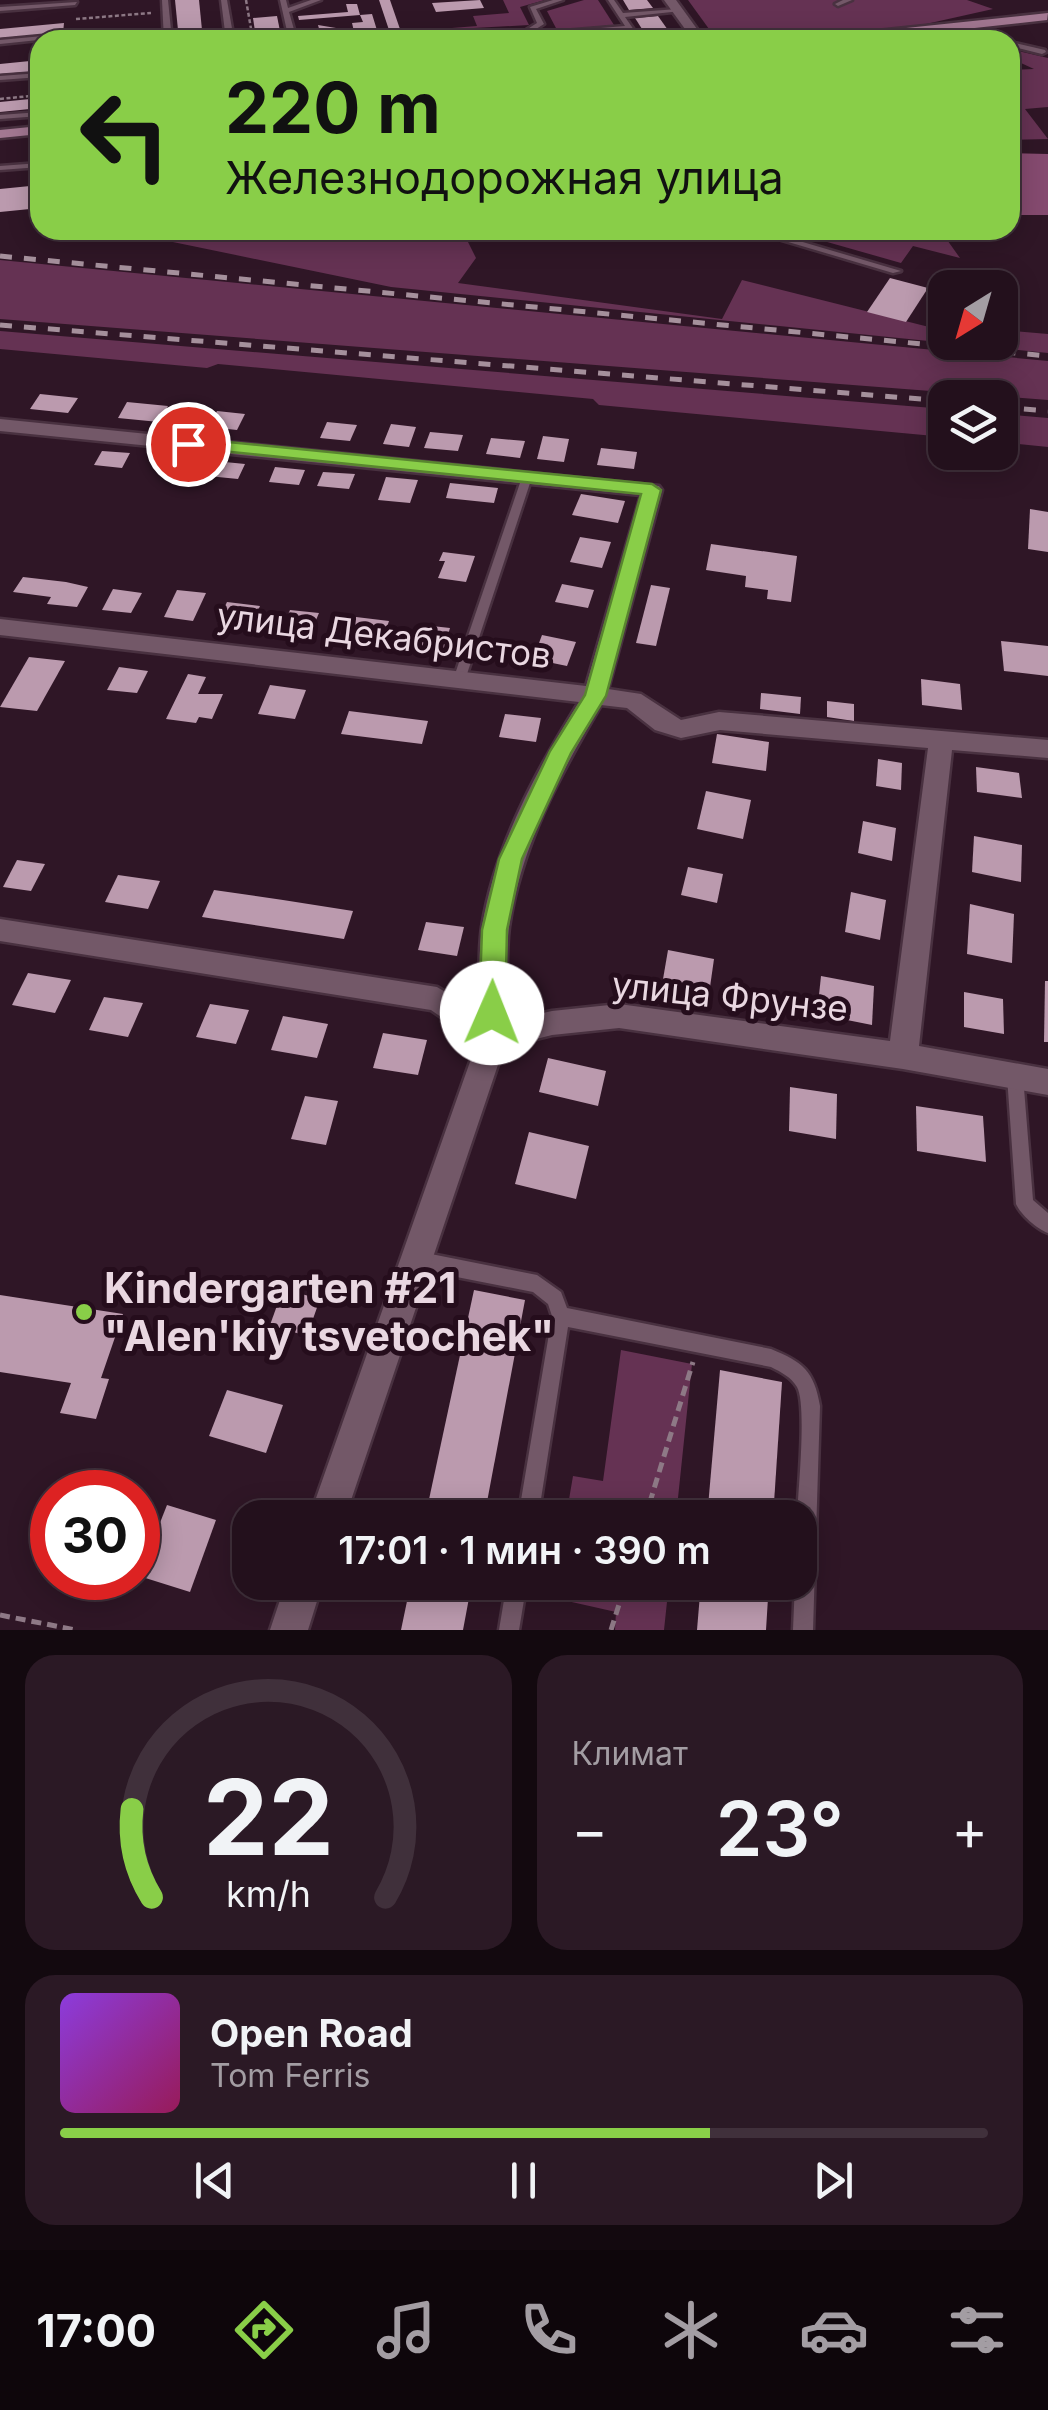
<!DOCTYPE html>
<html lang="ru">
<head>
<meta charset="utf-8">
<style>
	body { margin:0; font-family:Inter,sans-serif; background:#2b1925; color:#f1f3f6; height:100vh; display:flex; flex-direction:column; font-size:38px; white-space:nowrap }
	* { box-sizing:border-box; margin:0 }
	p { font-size:32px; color:#a39da3 }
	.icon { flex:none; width:55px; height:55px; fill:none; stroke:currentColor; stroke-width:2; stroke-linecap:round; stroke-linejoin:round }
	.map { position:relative; height:1630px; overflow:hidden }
	.panel { display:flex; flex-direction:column; gap:25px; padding:25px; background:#13090f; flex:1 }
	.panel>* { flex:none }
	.top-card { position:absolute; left:30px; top:30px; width:990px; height:210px; border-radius:30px; box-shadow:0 5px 25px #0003,0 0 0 2px #40303b; background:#89ce48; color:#111; overflow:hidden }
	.needle { width:65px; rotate:217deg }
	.controls { position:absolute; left:928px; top:270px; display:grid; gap:20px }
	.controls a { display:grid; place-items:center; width:90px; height:90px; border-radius:20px; background:#23101c; box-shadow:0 5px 25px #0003,0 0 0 2px #40303b; font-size:50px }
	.speed { position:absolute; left:30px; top:1470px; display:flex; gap:20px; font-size:50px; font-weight:700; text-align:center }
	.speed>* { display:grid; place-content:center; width:130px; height:130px; border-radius:50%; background:#23101c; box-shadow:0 5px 25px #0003,0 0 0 2px #40303b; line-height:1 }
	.speed .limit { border:15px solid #d22; background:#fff; color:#111 }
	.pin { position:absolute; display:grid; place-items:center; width:85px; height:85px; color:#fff; margin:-42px; border:5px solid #fff; border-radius:50%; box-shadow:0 2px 10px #0007 }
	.me { position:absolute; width:110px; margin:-55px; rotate:1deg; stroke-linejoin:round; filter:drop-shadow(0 0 8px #0008) }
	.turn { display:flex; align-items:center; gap:35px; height:210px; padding:0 30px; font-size:45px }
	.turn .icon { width:130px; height:130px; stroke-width:2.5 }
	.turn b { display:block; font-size:70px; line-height:85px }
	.big { font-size:75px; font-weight:600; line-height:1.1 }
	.panel .card { flex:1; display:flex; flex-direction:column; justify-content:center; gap:15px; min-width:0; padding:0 35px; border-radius:30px; background:#2b1925 }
	.panel .dial { align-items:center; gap:0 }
	.dial svg { height:260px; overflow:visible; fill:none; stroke:#40303b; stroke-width:7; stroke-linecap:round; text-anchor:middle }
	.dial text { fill:#f1f3f6; stroke:none }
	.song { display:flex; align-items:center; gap:30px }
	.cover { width:120px; height:120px; border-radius:15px; background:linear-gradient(135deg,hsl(270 70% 55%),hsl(330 70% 35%)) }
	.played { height:10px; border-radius:5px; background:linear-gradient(90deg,#89ce48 70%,#40303b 70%) }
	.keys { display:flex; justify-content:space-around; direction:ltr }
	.heat { display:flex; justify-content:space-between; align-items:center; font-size:55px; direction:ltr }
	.panel .tiles { flex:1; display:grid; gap:25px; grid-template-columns:1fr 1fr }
	.card:last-child { grid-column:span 2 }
	.trip { position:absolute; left:232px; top:1500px; width:585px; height:100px; border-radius:30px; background:#23101c; box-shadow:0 5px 25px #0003,0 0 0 2px #40303b; font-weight:600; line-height:100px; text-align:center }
	.tab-bar { display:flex; height:160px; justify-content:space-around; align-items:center; background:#0e060b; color:#a39da3 }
	.tab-bar .icon { width:70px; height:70px }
	.tab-bar .on { color:#89ce48 }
	.tab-bar b { font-size:45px; color:#f1f3f6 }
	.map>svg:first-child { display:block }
	.green { fill:#653253 }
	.water { fill:#854a6f }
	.building { fill:#bb9aae }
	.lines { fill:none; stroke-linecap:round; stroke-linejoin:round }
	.lane-casing { stroke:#493140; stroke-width:5 }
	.street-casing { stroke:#493140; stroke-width:5 }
	.secondary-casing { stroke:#493140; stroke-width:5 }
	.path-far1 { stroke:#8e7986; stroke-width:2.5; stroke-dasharray:4 2.5; stroke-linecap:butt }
	.path { stroke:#8e7986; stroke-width:5; stroke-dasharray:10 6; stroke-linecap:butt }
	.lane { fill:#735868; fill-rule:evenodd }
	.street { fill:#735868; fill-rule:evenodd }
	.secondary { fill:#a37892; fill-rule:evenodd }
	.rail { stroke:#a5909c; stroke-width:5; stroke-dasharray:12 12; stroke-linecap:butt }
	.route { fill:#89ce48; stroke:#59862f; stroke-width:2.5 }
	.poi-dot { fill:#89ce48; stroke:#250d1c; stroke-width:4 }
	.labels { text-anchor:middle; stroke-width:10; stroke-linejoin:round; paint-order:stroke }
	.street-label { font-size:35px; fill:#e9d7e1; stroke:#250d1c }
	.near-poi-label { font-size:42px; font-weight:bold; fill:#e9d7e1; stroke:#250d1c; text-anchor:start }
</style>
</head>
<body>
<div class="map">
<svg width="1048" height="1630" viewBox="0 0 1048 1630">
	<rect width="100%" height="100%" fill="#2f1626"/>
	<g class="green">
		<polygon points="503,0 545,0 520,7 529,25 401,32 477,26 473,16 509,13"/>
		<polygon points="584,0 598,0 614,25 557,30 547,11"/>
		<polygon points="688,0 967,0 993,9 926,24 797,40 717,40"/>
		<polygon points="1010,49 1048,58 1048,107 1025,109 1048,139 1010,140 1010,70 1034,69 1010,58"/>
		<polygon points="246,230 462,230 476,258 458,283 722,319 742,280 945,331 945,342 1000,342 1000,330 1048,334 1048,353 391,287 168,241"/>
		<polygon points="785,230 940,230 960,258 913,246 901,263"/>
		<polygon points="0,260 1048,361 1048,400 0,319"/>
		<polygon points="0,331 945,409 945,437 599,405 593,399 218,364 207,368 0,349"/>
		<polygon points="1000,414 1048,418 1048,447 1000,442"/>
		<polygon points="621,1350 692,1364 676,1517 566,1517 573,1476 603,1481"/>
		<polygon points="556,1583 669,1583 664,1630 615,1630 616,1612 554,1598"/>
	</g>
	<polygon class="water" points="1010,153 1048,154 1048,215 1010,215"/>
	<g class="building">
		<polygon points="175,0 199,0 203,40 179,40"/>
		<polygon points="379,0 390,0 402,35 391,36"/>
		<polygon points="480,0 484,8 436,12 432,3"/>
		<polygon points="623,0 647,0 653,8 629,10"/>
		<polygon points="346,4 357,4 360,15 299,20 298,16 348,12"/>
		<polygon points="372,14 380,40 356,40 352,23 363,22 360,15"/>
		<polygon points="277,16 281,36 256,38 253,18"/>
		<polygon points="658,16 675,40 649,40 635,18"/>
		<polygon points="64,23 63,33 0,38 0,29"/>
		<polygon points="318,25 342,29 345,40 322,40"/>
		<polygon points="479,29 481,33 404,39 402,35"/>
		<polygon points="40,60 40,71 0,74 0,64"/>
		<polygon points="40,98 40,108 0,112 0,102"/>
		<polygon points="40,185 40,208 0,212 0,189"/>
		<polygon points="890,278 928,288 906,322 867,312"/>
		<polygon points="40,394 78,398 68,413 30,409"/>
		<polygon points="127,402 168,406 159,422 118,418"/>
		<polygon points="217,411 245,414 237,430 208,427"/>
		<polygon points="327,422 357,425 350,441 320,438"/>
		<polygon points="391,424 416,427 409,447 383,444"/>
		<polygon points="430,432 463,435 458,451 424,448"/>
		<polygon points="543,436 569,439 564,462 537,459"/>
		<polygon points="491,438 525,441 520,458 486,454"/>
		<polygon points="601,448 637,452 634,469 597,465"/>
		<polygon points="102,451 130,453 122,468 94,465"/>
		<polygon points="165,457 194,459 187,474 157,471"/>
		<polygon points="215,461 245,464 238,479 208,476"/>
		<polygon points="275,467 305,470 299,485 269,482"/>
		<polygon points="323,472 355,474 349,489 317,486"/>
		<polygon points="386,477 418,480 410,503 378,500"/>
		<polygon points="450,483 498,488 494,503 446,498"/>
		<polygon points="581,494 625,501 618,523 572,515"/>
		<polygon points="1030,509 1048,512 1048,552 1028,549"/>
		<polygon points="580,537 611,542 602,568 570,562"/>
		<polygon points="711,544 797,556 791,602 767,599 768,590 745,587 746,576 706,570"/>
		<polygon points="443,552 475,556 466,582 438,578 445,561 439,561"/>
		<polygon points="23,577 66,582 88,587 77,607 47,604 51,597 13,592"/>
		<polygon points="562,584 594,590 588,608 555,602"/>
		<polygon points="651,585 670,588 656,646 636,643"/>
		<polygon points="113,589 142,593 131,613 102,610"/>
		<polygon points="177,590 206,593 193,621 164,617"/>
		<polygon points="227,602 260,606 251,627 217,623"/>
		<polygon points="290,610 319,613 310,634 281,631"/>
		<polygon points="356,617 389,621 382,642 348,638"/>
		<polygon points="423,625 450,628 444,649 416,646"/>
		<polygon points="542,635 576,642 567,666 533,659"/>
		<polygon points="1001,641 1048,646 1048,676 1004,671"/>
		<polygon points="29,657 65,661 37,711 0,707"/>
		<polygon points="119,667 148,671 137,693 107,690"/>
		<polygon points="188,674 206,677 198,694 223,694 212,719 199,717 196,723 166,719"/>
		<polygon points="921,679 960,684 962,710 922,705"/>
		<polygon points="270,685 306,690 295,719 258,714"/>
		<polygon points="761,693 801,697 800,714 760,709"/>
		<polygon points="827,701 854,704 854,721 827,717"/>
		<polygon points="349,711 428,721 422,744 341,734"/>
		<polygon points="505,714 541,718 536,742 499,737"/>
		<polygon points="717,734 769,742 766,771 712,763"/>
		<polygon points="878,759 902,763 901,790 876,786"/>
		<polygon points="976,767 1019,773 1022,798 977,792"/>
		<polygon points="706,791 751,800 743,839 697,829"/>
		<polygon points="863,821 896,828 892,861 858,853"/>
		<polygon points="974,836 1022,845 1021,882 972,872"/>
		<polygon points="17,860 45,864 31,891 3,887"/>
		<polygon points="688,867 723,874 717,903 681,895"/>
		<polygon points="118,875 160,881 148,909 105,902"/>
		<polygon points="214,890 283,900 353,911 344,939 202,917"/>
		<polygon points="851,892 886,900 880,940 845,932"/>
		<polygon points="970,904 1014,914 1012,963 967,954"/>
		<polygon points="426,922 464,927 457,956 418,950"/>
		<polygon points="668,950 714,959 709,994 662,985"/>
		<polygon points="28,973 71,980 55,1013 12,1005"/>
		<polygon points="821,976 874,986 872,1025 817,1014"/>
		<polygon points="1045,981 1048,981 1048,1042 1044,1042"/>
		<polygon points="964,992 1003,999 1004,1034 964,1027"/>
		<polygon points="104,997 143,1003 128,1037 89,1030"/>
		<polygon points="210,1004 249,1010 236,1044 196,1037"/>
		<polygon points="283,1016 328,1024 317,1058 271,1050"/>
		<polygon points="383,1033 427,1040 418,1075 373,1068"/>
		<polygon points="548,1058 606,1071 598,1106 539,1092"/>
		<polygon points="790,1087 837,1094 836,1139 789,1131"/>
		<polygon points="305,1096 338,1101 326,1145 291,1139"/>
		<polygon points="916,1106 983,1116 986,1162 917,1151"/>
		<polygon points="529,1132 589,1146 576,1199 515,1184"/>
		<polygon points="283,1289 320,1299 307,1336 270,1325"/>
		<polygon points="474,1290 525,1300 484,1518 425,1518"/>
		<polygon points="0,1295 123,1314 101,1378 109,1379 96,1419 60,1413 71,1383 0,1372"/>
		<polygon points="720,1370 782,1382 773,1518 707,1518"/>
		<polygon points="227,1390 283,1405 266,1453 209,1436"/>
		<polygon points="167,1505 216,1520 190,1592 139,1576"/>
		<polygon points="411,1582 472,1582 463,1630 401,1630"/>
		<polygon points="701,1582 769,1582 766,1630 697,1630"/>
	</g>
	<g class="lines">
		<defs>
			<g id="lane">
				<polygon points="162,0 168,0 172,40 164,40"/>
				<polygon points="221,0 227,0 234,40 226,40"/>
				<polygon points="280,0 286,0 288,8 311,0 321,0 289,12 297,40 289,40"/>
				<polygon points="553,0 563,0 536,9 544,24 528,34 625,26 608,0 614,0 623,13 678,9 681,11 625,17 641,40 633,40 627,30 505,40 474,40 518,35 537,23 530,7"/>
				<polygon points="843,0 852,0 838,6 835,4"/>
				<polygon points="77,2 75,5 0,11 0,7"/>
				<polygon points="959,24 1001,39 1003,40 992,40 957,27"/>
				<polygon points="75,33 77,36 0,44 0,40"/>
				<polygon points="1010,42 1045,50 1046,52 1042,54 1010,46"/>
				<polygon points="40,73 40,77 0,80 0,76"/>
				<polygon points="40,112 40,116 0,119 0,115"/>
				<polygon points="40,163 40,167 0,170 0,166"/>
				<polygon points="748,230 762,230 901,271 893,273"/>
				<polygon points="527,474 532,477 465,680 459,684 455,683 453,680 522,477"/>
				<path d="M1015,1069L1021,1071L1023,1076L1033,1200L1048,1213V1233C1037,1229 1021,1215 1016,1204L1007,1076L1009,1071Z"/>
				<path d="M416,1251L537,1275L561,1292L567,1308L771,1349C803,1362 814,1371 820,1406L813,1630H793L795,1582H800V1518H797C798,1492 807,1405 797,1387C791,1377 781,1372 771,1367L568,1327L538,1518H518L552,1316L548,1304L533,1292L416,1269L410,1266L407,1260L410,1254Z"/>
				<polygon points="507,1582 527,1582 519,1630 499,1630"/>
			</g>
			<g id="street">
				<polygon points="664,0 676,0 705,40 693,40"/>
				<path d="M0,419L659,486L662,490L608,689L641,694L681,720L719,712L1048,740V758L952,750L919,1046L1048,1069V1095L903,1069L619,1028L552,1035L504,1047L345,1518H309L477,1042L431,1010L0,941V919L437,987L479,1012C480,985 478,955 482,927C495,846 536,771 579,702L0,635V619L586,686L641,495L0,431ZM601,705L627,708L655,730L681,738L720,730L928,748L890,1041L619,1004L552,1011L507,1021C508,990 505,957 509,927C521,846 560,774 601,705Z"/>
				<polygon points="286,1582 323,1582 308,1630 270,1630"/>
			</g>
			<g id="secondary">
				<polygon points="1048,13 1047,20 865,40 824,40 830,36"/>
				<polygon points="40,126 40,134 0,138 0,130"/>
			</g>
		</defs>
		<use href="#lane" class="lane-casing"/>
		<use href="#street" class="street-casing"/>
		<use href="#secondary" class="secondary-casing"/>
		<g class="path-far1">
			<polyline points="246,0 253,40"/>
			<polyline points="76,19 151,13"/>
			<polyline points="718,38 818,30"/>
			<polyline points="0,99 40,95"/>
		</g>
		<g class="path">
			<polyline points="645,1518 693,1362"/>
			<polyline points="0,1615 76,1630"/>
			<polyline points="611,1630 626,1582"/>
		</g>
		<use href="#lane" class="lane"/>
		<use href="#street" class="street"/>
		<use href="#secondary" class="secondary"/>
		<g class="rail">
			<polyline points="0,256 1048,356"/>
			<polyline points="0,325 945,401"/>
			<polyline points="1000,407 1048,411"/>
		</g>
	</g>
	<polygon class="route" points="188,438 652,484 661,490 606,696 571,753 522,859 507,930 505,1013 501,1021 492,1024 483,1021 479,1013 482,930 499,859 550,751 585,695 641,494 182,447 179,444"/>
	<circle class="poi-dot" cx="84" cy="1312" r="10"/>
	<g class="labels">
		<g class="street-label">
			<text transform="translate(384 636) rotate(7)" y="12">улица Декабристов</text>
			<text transform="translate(730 997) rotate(6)" y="12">улица Фрунзе</text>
		</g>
		<g class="near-poi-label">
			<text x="104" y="1303">Kindergarten #21<tspan x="104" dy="48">"Alen'kiy tsvetochek"</tspan></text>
		</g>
	</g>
</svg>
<div class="controls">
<a><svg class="needle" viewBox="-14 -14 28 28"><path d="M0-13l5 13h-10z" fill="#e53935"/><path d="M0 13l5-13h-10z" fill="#a39da3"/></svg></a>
<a><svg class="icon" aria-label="layers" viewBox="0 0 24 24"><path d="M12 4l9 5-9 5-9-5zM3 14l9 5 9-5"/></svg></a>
</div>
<div class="speed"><div class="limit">30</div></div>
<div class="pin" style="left:188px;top:444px;background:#d93025"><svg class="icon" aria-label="arrive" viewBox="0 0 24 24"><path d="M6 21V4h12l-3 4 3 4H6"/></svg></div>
<svg class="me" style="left:492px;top:1013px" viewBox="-20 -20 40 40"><circle r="19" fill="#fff"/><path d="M0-13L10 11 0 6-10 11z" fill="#89ce48"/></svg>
<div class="trip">17:01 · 1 мин · 390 m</div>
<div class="top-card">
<div class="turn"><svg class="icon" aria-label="left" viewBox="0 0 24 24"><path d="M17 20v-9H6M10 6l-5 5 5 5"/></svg><div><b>220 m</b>Железнодорожная улица</div></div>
</div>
</div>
<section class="panel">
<div class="tiles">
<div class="card dial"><svg viewBox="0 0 100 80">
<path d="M14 69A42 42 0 1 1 86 69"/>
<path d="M14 69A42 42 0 0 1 8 42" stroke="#89ce48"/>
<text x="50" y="56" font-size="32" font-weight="700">22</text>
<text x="50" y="72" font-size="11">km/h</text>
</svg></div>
<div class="card"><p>Климат</p>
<div class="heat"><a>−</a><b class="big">23°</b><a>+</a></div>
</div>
<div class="card">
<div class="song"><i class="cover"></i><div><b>Open Road</b><p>Tom Ferris</p></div></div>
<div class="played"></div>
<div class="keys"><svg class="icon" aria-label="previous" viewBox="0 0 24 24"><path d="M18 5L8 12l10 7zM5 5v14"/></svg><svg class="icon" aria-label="pause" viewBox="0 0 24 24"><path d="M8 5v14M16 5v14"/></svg><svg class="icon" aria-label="next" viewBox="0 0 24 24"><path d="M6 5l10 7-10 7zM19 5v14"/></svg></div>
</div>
</div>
</section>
<nav class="tab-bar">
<b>17:00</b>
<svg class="icon on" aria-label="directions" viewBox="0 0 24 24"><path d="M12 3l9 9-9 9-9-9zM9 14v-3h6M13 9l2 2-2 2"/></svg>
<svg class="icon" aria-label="music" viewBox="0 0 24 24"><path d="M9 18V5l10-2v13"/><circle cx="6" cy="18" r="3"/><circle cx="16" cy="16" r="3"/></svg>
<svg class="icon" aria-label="phone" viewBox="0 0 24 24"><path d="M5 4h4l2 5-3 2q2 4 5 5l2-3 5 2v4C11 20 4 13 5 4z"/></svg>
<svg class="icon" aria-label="climate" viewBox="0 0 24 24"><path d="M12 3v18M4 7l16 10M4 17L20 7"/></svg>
<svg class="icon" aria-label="car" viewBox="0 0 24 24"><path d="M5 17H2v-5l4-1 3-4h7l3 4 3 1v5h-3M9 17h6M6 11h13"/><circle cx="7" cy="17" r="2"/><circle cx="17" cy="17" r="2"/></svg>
<svg class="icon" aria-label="filters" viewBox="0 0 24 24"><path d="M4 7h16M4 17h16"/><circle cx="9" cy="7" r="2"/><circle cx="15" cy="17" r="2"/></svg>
</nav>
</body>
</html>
